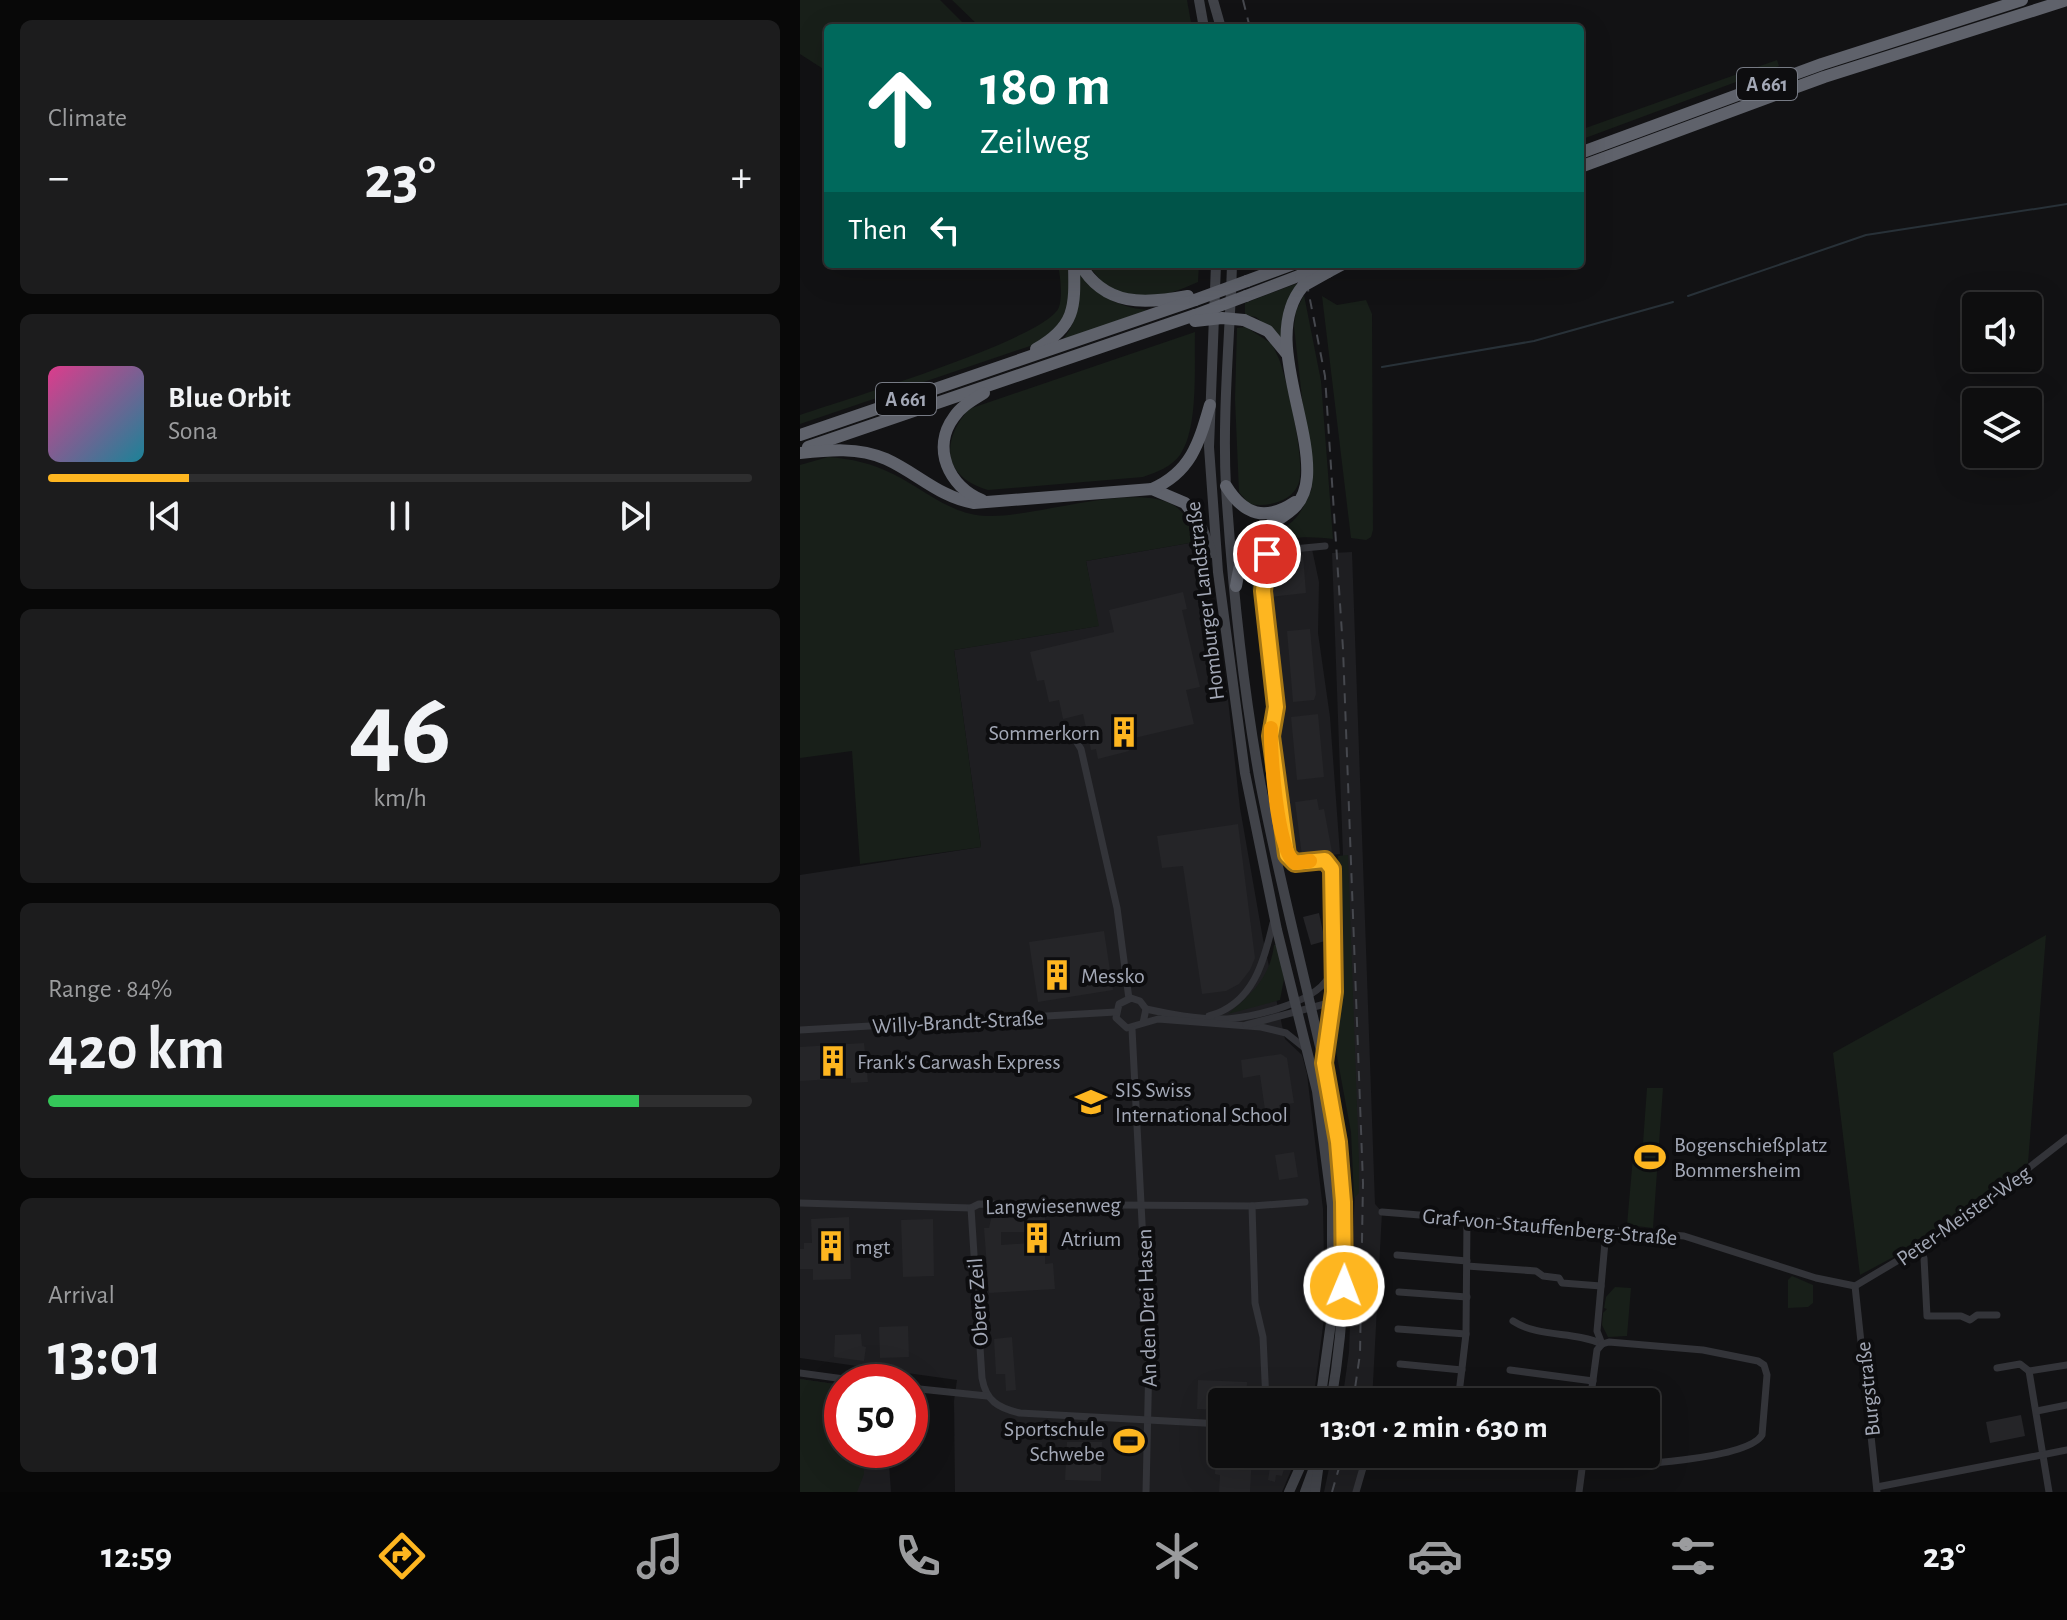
<!DOCTYPE html>
<html lang="en">
<head>
<meta charset="utf-8">
<style>
	body { margin:0; font-family:"Alegreya Sans",sans-serif; background:#1c1c1d; color:#f1f3f6; height:100vh; display:flex; flex-direction:column; font-size:30px; white-space:nowrap }
	* { box-sizing:border-box; margin:0 }
	p { font-size:26px; color:#9b9c9e }
	.icon { flex:none; width:44px; height:44px; fill:none; stroke:currentColor; stroke-width:2; stroke-linecap:round; stroke-linejoin:round }
	.map { position:relative; flex:1; overflow:hidden }
	.sheet { display:flex; flex-direction:column; gap:20px; padding:20px; background:#080808; width:800px }
	.sheet>* { flex:none }
	.top-card { position:absolute; left:24px; top:24px; width:760px; height:244px; border-radius:8px; box-shadow:0 8px 32px #0002,0 0 0 2px #2e2e2f; background:#00695c; color:#fff; overflow:hidden }
	.fabs { position:absolute; left:1162px; top:292px; display:grid; gap:16px }
	.fabs a { display:grid; place-items:center; width:80px; height:80px; border-radius:8px; background:#0e0e0f; box-shadow:0 8px 32px #0002,0 0 0 2px #2e2e2f; font-size:40px }
	.speed { position:absolute; left:24px; top:1364px; display:flex; gap:16px; font-size:40px; font-weight:700; text-align:center }
	.speed>* { display:grid; place-content:center; width:104px; height:104px; border-radius:50%; background:#0e0e0f; box-shadow:0 8px 32px #0002,0 0 0 2px #2e2e2f; line-height:1 }
	.speed .limit { border:12px solid #d22; background:#fff; color:#111 }
	.pin { position:absolute; display:grid; place-items:center; width:68px; height:68px; color:#fff; margin:-34px; border:4px solid #fff; border-radius:50%; box-shadow:0 2px 8px #0007 }
	.me { position:absolute; width:88px; margin:-44px; rotate:1deg; stroke-linejoin:round; filter:drop-shadow(0 0 6px #0008) }
	.turn { display:flex; align-items:center; gap:28px; height:168px; padding:0 24px; font-size:36px }
	.turn .icon { width:104px; height:104px; stroke-width:2.5 }
	.turn b { display:block; font-size:56px; line-height:68px }
	.then { display:flex; align-items:center; height:76px; padding:0 24px; background:#0003; gap:16px; font-size:30px }
	.big { font-size:60px; font-weight:600; line-height:1.1 }
	.sheet .tile { flex:1; display:flex; flex-direction:column; justify-content:center; gap:12px; min-width:0; padding:0 28px; border-radius:12px; background:#1c1c1d }
	.sheet .dial { align-items:center; gap:0 }
	.dial b { font-size:104px; line-height:1 }
	.song { display:flex; align-items:center; gap:24px }
	.cover { width:96px; height:96px; border-radius:12px; background:linear-gradient(135deg,hsl(330 70% 55%),hsl(190 70% 35%)) }
	.played { height:8px; border-radius:4px; background:linear-gradient(90deg,#feb620 20%,#2e2e2f 20%) }
	.keys { display:flex; justify-content:space-around; direction:ltr }
	.heat { display:flex; justify-content:space-between; align-items:center; font-size:44px; direction:ltr }
	.charge { height:12px; border-radius:6px; background:linear-gradient(90deg,#34c759 84%,#2e2e2f 0) }
	.trip { position:absolute; left:408px; top:1388px; width:452px; height:80px; border-radius:8px; background:#0e0e0f; box-shadow:0 8px 32px #0002,0 0 0 2px #2e2e2f; font-weight:600; line-height:80px; text-align:center }
	.tab-bar { display:flex; height:128px; justify-content:space-around; align-items:center; background:#060606; color:#9b9c9e }
	.tab-bar .icon { width:56px; height:56px }
	.tab-bar .selected { color:#feb620 }
	.tab-bar b { font-size:36px; color:#f1f3f6 }
	main { display:flex; flex:1; min-height:0 }
	.map>svg:first-child { display:block }
	.built { fill:#1e1e21 }
	.green { fill:#181f19 }
	.lines { fill:none; stroke-linecap:round; stroke-linejoin:round }
	.stream { stroke:#283138; stroke-width:2 }
	.building { fill:#252528 }
	.street { stroke:#333439; stroke-width:7 }
	.secondary { stroke:#414349; stroke-width:10 }
	.highway { stroke:#5f626b; stroke-width:12 }
	.rail { stroke:#46484e; stroke-width:2; stroke-dasharray:10 8; stroke-linecap:butt }
	.highway-bridge { stroke:#5f626b; stroke-width:12 }
	.route-casing { stroke:#a57615; stroke-width:20 }
	.route { stroke:#feb620; stroke-width:14 }
	.slow { stroke:#f59e0b; stroke-width:14 }
	.labels { text-anchor:middle; stroke-width:8; stroke-linejoin:round; paint-order:stroke }
	.shield { fill:#0d0d0f; stroke:#767a84; stroke-width:2 }
	.shield-label { font-size:20px; font-weight:bold; fill:#a3a8b6 }
	.street-label { font-size:22px; fill:#a3a8b6; stroke:#0d0d0f }
	.poi-label { font-size:22px; fill:#a3a8b6; stroke:#0d0d0f; text-anchor:start }
</style>
</head>
<body>
<main>
<section class="sheet">
<div class="tile"><p>Climate</p>
<div class="heat"><a>−</a><b class="big">23°</b><a>+</a></div>
</div>
<div class="tile">
<div class="song"><i class="cover"></i><div><b>Blue Orbit</b><p>Sona</p></div></div>
<div class="played"></div>
<div class="keys"><svg class="icon" aria-label="previous" viewBox="0 0 24 24"><path d="M18 5L8 12l10 7zM5 5v14"/></svg><svg class="icon" aria-label="pause" viewBox="0 0 24 24"><path d="M8 5v14M16 5v14"/></svg><svg class="icon" aria-label="next" viewBox="0 0 24 24"><path d="M6 5l10 7-10 7zM19 5v14"/></svg></div>
</div>
<div class="tile dial"><b>46</b><p>km/h</p></div>
<div class="tile"><p>Range · 84%</p><b class="big">420 km</b><div class="charge"></div></div>
<div class="tile"><p>Arrival</p><b class="big">13:01</b></div>
</section>
<div class="map">
<svg width="1267" height="1492" viewBox="0 0 1267 1492">
	<rect width="100%" height="100%" fill="#121214"/>
	<g class="built">
		<polygon points="395,542 418,691 427,690 440,808 463,939 485,1039 502,1055 507,1074 523,1209 525,1311 513,1402 422,1402 422,1454 498,1454 482,1492 155,1492 154,1401 157,1380 0,1358 0,875 181,847 154,650 298,626 286,561"/>
		<polygon points="512,549 519,582 518,633 530,717 540,854 497,859 491,853 479,783 475,740 480,711 467,571 468,556 473,552"/>
		<polygon points="552,552 575,1204 582,1212 572,1402 542,1402 549,1352 555,1185 532,553"/>
		<polygon points="0,1379 42,1385 42,1450 88,1450 91,1492 0,1492"/>
		<polygon points="532,1454 566,1454 556,1492 524,1492"/>
	</g>
	<g class="green">
		<polygon points="0,0 140,0 168,28 28,28 28,72 0,54"/>
		<polygon points="152,0 387,0 392,28 181,28"/>
		<polygon points="977,60 979,66 780,140 780,130"/>
		<path d="M258,264H269C273,309 272,313 239,343L0,424V415C40,401 249,338 259,307C263,295 260,276 258,264Z"/>
		<path d="M287,264H399L398,282C376,292 343,304 319,295C307,290 296,274 287,264Z"/>
		<path d="M278,266C296,294 314,307 348,310L262,341C281,317 280,295 278,266Z"/>
		<polygon points="498,283 484,308 486,343 456,317 445,315 445,303"/>
		<path d="M504,295L521,381L533,539C508,536 480,535 461,552L459,584L452,591C452,577 450,559 456,546C461,533 477,532 488,525C500,517 506,502 512,488L494,326L496,311Z"/>
		<polygon points="522,296 537,305 566,300 572,314 573,530 571,537 566,540 551,538"/>
		<path d="M446,327L472,344L479,359C487,380 507,466 498,485C490,503 466,507 449,504L439,492L435,399L437,328Z"/>
		<path d="M395,332C394,365 399,428 380,455C371,467 357,472 343,477L188,490C143,477 140,442 169,409Z"/>
		<path d="M28,457C52,459 71,463 93,474C124,489 150,515 187,516C235,518 336,481 375,506C388,515 391,528 395,542L286,561L299,626L154,650L181,847L60,864L52,751L0,758V465Z"/>
		<polygon points="548,855 559,1163 559,1193 554,1198 551,1132 536,1051 541,973 538,856"/>
		<polygon points="1246,935 1228,1163 1125,1240 1060,1275 1033,1053"/>
		<path d="M474,945H477L484,979L480,1000L428,1014C451,994 470,978 474,945Z"/>
		<polygon points="847,1088 863,1088 853,1228 827,1225 833,1157 842,1157"/>
		<polygon points="992,1276 1013,1285 1013,1303 1008,1307 988,1308 988,1280"/>
		<polygon points="815,1287 831,1288 827,1336 808,1337 802,1325 803,1313 807,1309 804,1308 806,1297"/>
		<polygon points="0,1379 42,1385 42,1450 64,1450 64,1474 57,1492 0,1492"/>
	</g>
	<g class="lines">
		<g class="stream">
			<polyline points="888,296 1066,235 1267,204"/>
			<polyline points="582,367 734,341 873,302"/>
		</g>
	</g>
	<g class="building">
		<polygon points="503,555 506,593 470,597 469,579 476,557"/>
		<polygon points="383,592 387,609 382,610 400,687 386,690 394,724 326,740 329,751 298,759 296,749 291,750 283,714 263,719 259,700 249,702 244,680 237,681 230,652 314,632 309,610"/>
		<polygon points="510,629 516,694 514,700 493,702 487,631"/>
		<polygon points="518,714 524,777 497,780 491,717"/>
		<polygon points="517,799 519,810 524,809 532,852 502,856 495,802"/>
		<polygon points="438,824 455,958 450,970 439,984 426,991 402,994 383,866 362,868 357,836"/>
		<polygon points="519,913 525,941 511,945 503,917"/>
		<polygon points="304,931 313,990 238,1002 229,942"/>
		<polygon points="64,1043 68,1082 51,1083 51,1078 0,1081 0,1047"/>
		<polygon points="481,1054 487,1058 494,1103 479,1105 481,1115 466,1117 460,1075 443,1078 441,1060"/>
		<polygon points="494,1152 498,1177 479,1180 475,1155"/>
		<polygon points="192,1215 245,1216 245,1232 201,1232 201,1245 245,1242 245,1264 253,1263 255,1289 189,1293 184,1228 189,1228"/>
		<polygon points="49,1217 51,1279 13,1280 13,1269 0,1269 0,1249 4,1249 4,1243 12,1243 11,1219"/>
		<polygon points="133,1219 134,1276 103,1277 101,1220"/>
		<polygon points="108,1326 109,1357 80,1358 79,1327"/>
		<polygon points="61,1334 62,1346 66,1347 64,1361 34,1357 35,1335"/>
		<polygon points="212,1337 216,1390 206,1391 205,1374 196,1374 194,1339"/>
		<polygon points="398,1380 447,1382 446,1402 422,1402 422,1410 397,1409"/>
		<polygon points="1221,1415 1225,1436 1190,1443 1186,1422"/>
		<polygon points="267,1442 302,1442 301,1481 265,1480"/>
		<polygon points="416,1454 452,1454 450,1492 419,1492 420,1475 415,1474"/>
		<polygon points="472,1454 488,1454 482,1476 476,1475 475,1482 468,1480"/>
	</g>
	<g class="lines">
		<g class="street">
			<polyline points="276,741 281,749 317,908 329,999"/>
			<path d="M346,1009C370,1014 395,1019 421,1019C450,1019 523,1002 531,971"/>
			<path d="M409,1016C453,1004 464,962 473,923"/>
			<polyline points="343,1023 346,1009 340,1001 331,998 319,1004 316,1018 327,1028 358,1019 461,1027 486,1033 506,1049"/>
			<path d="M446,1025L525,1004L534,992L532,869L525,860L495,863L490,861C478,840 470,758 471,732C471,724 476,716 476,708C478,677 447,569 472,551L525,546"/>
			<polyline points="332,1029 349,1358 346,1492"/>
			<polyline points="0,1030 316,1012"/>
			<polyline points="525,1061 532,998"/>
			<polyline points="0,1203 171,1208 179,1204 452,1206 505,1202"/>
			<polyline points="452,1206 455,1303 463,1337 466,1402"/>
			<path d="M171,1208L182,1378C186,1401 198,1408 220,1413L422,1424"/>
			<polyline points="582,1212 884,1236 1016,1278 1055,1286 1149,1230 1267,1138"/>
			<polyline points="1118,1250 1124,1258 1127,1316 1161,1316 1170,1320 1177,1315 1197,1315"/>
			<polyline points="597,1255 667,1261"/>
			<polyline points="667,1266 736,1271 743,1276 759,1278 762,1283 801,1286"/>
			<polyline points="1055,1286 1077,1492"/>
			<polyline points="599,1292 667,1297"/>
			<path d="M713,1321C739,1338 774,1331 802,1344"/>
			<polyline points="598,1329 666,1334"/>
			<polyline points="600,1364 662,1370"/>
			<polyline points="1197,1368 1220,1364 1229,1371 1267,1365"/>
			<polyline points="710,1370 793,1381"/>
			<polyline points="1229,1371 1249,1492"/>
			<polyline points="0,1373 66,1382"/>
			<polyline points="110,1388 187,1396"/>
			<polyline points="590,1400 614,1402"/>
			<polyline points="658,1402 666,1334 667,1218"/>
			<polyline points="790,1402 797,1350 802,1344 797,1331 806,1231"/>
			<polyline points="1237,1411 1267,1405"/>
			<path d="M720,1454C744,1459 769,1464 794,1465C825,1466 947,1460 962,1435L967,1375L964,1365L958,1361L903,1350L809,1342L802,1344"/>
			<polyline points="1077,1487 1267,1450"/>
			<polyline points="556,1492 567,1454"/>
			<polyline points="779,1492 784,1454"/>
		</g>
		<g class="secondary">
			<polyline points="399,0 404,28"/>
			<polyline points="413,0 421,28"/>
			<polyline points="416,264 409,447 418,572 445,773 477,930 517,1091 532,1206 532,1315 520,1402"/>
			<path d="M432,264C430,338 422,413 426,488C432,580 443,686 459,776C474,856 494,934 512,1012C522,1056 533,1099 538,1143C548,1229 546,1316 531,1402"/>
			<polyline points="400,522 412,553"/>
			<polyline points="489,1492 506,1454"/>
			<polyline points="505,1492 519,1454"/>
			<polyline points="515,1492 518,1470"/>
		</g>
		<g class="highway">
			<polyline points="780,153 1022,64 1222,0"/>
			<polyline points="780,167 1024,77 1267,0"/>
			<path d="M280,264C305,307 345,304 388,296"/>
			<polyline points="528,272 543,264"/>
			<polyline points="447,281 493,264"/>
			<polyline points="446,296 501,275"/>
			<polyline points="444,320 468,331 487,354"/>
			<path d="M236,349C276,326 275,307 274,264"/>
			<polyline points="0,435 395,300"/>
			<polyline points="8,447 395,315"/>
			<path d="M0,453C29,450 58,447 86,459C117,473 139,497 174,503L352,489L385,503L400,522"/>
			<path d="M426,486C444,515 465,522 495,502"/>
			<path d="M352,489C391,472 399,443 410,405"/>
			<path d="M182,500C149,487 131,448 154,417C161,406 173,400 184,393"/>
			<path d="M436,586C439,570 441,552 452,539C473,516 504,517 507,477C511,419 462,334 503,286"/>
		</g>
		<g class="rail">
			<polyline points="443,0 450,28"/>
			<polyline points="503,264 525,376 543,649 563,1183 560,1354 553,1402"/>
			<polyline points="532,1492 543,1454"/>
		</g>
		<g class="highway-bridge">
			<polyline points="501,275 524,267"/>
			<polyline points="503,286 528,272"/>
			<polyline points="395,300 447,281"/>
			<polyline points="395,315 446,296"/>
			<polyline points="395,321 422,318 444,320"/>
		</g>
	</g>
	<g class="lines">
		<defs>
			<polyline id="route" points="467,554 463,591 476,707 471,736 487,855 495,863 525,860 532,869 534,992 524,1063 538,1142 543,1202 544,1286"/>
		</defs>
		<use href="#route" class="route-casing"/>
		<use href="#route" class="route"/>
		<path class="slow" d="M471,728C470,751 477,852 495,863L510,861"/>
	</g>
	<defs>
		<symbol id="building-bare" viewBox="-9 -9 18 18"><path d="M-4-6H4V6H1V3H-1V6H-4ZM-2.5-4.3h1.7v1.8h-1.7ZM.8-4.3h1.7v1.8H.8ZM-2.5-1h1.7V.8h-1.7ZM.8-1h1.7V.8H.8Z" fill="#feb620" stroke="#0d0d0f" stroke-width="2.5" paint-order="stroke"/></symbol>
		<symbol id="school-bare" viewBox="-9 -9 18 18"><path d="M0-5L7-2L0 1L-7-2ZM-4 1L0 2.5L4 1V4Q0 6-4 4Z" fill="#feb620" stroke="#0d0d0f" stroke-width="2.5" paint-order="stroke"/></symbol>
		<symbol id="stadium-bare" viewBox="-9 -9 18 18"><path d="M0-5a6.5 5 0 1 0 0 10a6.5 5 0 1 0 0-10ZM-3.5-1.8h7v3.6h-7Z" fill="#feb620" stroke="#0d0d0f" stroke-width="2.5" paint-order="stroke"/></symbol>
	</defs>
	<g fill-rule="evenodd">
		<use href="#building-bare" x="302" y="710" width="44" height="44"/>
		<use href="#building-bare" x="235" y="953" width="44" height="44"/>
		<use href="#building-bare" x="11" y="1039" width="44" height="44"/>
		<use href="#school-bare" x="269" y="1080" width="44" height="44"/>
		<use href="#stadium-bare" x="828" y="1135" width="44" height="44"/>
		<use href="#building-bare" x="215" y="1216" width="44" height="44"/>
		<use href="#building-bare" x="9" y="1224" width="44" height="44"/>
		<use href="#stadium-bare" x="307" y="1419" width="44" height="44"/>
	</g>
	<g class="labels">
		<g class="shield">
			<rect x="937" y="68" width="60" height="32" rx="6"/>
			<rect x="76" y="383" width="60" height="32" rx="6"/>
		</g>
		<g class="shield-label">
			<text x="967" y="91">A 661</text>
			<text x="106" y="406">A 661</text>
		</g>
		<g class="street-label">
			<text transform="translate(404 601) rotate(-97)" y="8">Homburger Landstraße</text>
			<text transform="translate(158 1021) rotate(-3)" y="8">Willy-Brandt-Straße</text>
			<text transform="translate(253 1205) rotate(-1)" y="8">Langwiesenweg</text>
			<text transform="translate(1163 1215) rotate(-35)" y="8">Peter-Meister-Weg</text>
			<text transform="translate(750 1226) rotate(5)" y="8">Graf-von-Stauffenberg-Straße</text>
			<text transform="translate(177 1302) rotate(-94)" y="8">Obere Zeil</text>
			<text transform="translate(346 1308) rotate(-92)" y="8">An den Drei Hasen</text>
			<text transform="translate(1067 1389) rotate(-96)" y="8">Burgstraße</text>
		</g>
		<g class="poi-label">
			<text x="300" y="740" text-anchor="end">Sommerkorn</text>
			<text x="281" y="983">Messko</text>
			<text x="57" y="1069">Frank's Carwash Express</text>
			<text x="315" y="1097">SIS Swiss<tspan x="315" dy="25">International School</tspan></text>
			<text x="874" y="1152">Bogenschießplatz<tspan x="874" dy="25">Bommersheim</tspan></text>
			<text x="261" y="1246">Atrium</text>
			<text x="55" y="1254">mgt</text>
			<text x="305" y="1436" text-anchor="end">Sportschule<tspan x="305" dy="25">Schwebe</tspan></text>
		</g>
	</g>
</svg>
<div class="fabs">
<a><svg class="icon" aria-label="sound" viewBox="0 0 24 24"><path d="M4 9h4l5-4v14l-5-4H4zM17 9q2 3 0 6"/></svg></a>
<a><svg class="icon" aria-label="layers" viewBox="0 0 24 24"><path d="M12 4l9 5-9 5-9-5zM3 14l9 5 9-5"/></svg></a>
</div>
<div class="speed"><div class="limit">50</div></div>
<div class="pin" style="left:467px;top:554px;background:#d93025"><svg class="icon" aria-label="arrive" viewBox="0 0 24 24"><path d="M6 21V4h12l-3 4 3 4H6"/></svg></div>
<svg class="me" style="left:544px;top:1286px" viewBox="-20 -20 40 40"><circle r="17" fill="#feb620" stroke="#fff" stroke-width="3"/><path d="M0-11L8 9 0 5-8 9z" fill="#fff"/></svg>
<div class="trip">13:01 · 2 min · 630 m</div>
<div class="top-card">
<div class="turn"><svg class="icon" aria-label="ahead" viewBox="0 0 24 24"><path d="M12 20V5M6 11l6-6 6 6"/></svg><div><b>180 m</b>Zeilweg</div></div>
<div class="then">Then<svg class="icon" aria-label="left" viewBox="0 0 24 24"><path d="M17 20v-9H6M10 6l-5 5 5 5"/></svg></div>
</div>
</div>
</main>
<nav class="tab-bar">
<b>12:59</b>
<svg class="icon selected" aria-label="directions" viewBox="0 0 24 24"><path d="M12 3l9 9-9 9-9-9zM9 14v-3h6M13 9l2 2-2 2"/></svg>
<svg class="icon" aria-label="music" viewBox="0 0 24 24"><path d="M9 18V5l10-2v13"/><circle cx="6" cy="18" r="3"/><circle cx="16" cy="16" r="3"/></svg>
<svg class="icon" aria-label="phone" viewBox="0 0 24 24"><path d="M5 4h4l2 5-3 2q2 4 5 5l2-3 5 2v4C11 20 4 13 5 4z"/></svg>
<svg class="icon" aria-label="climate" viewBox="0 0 24 24"><path d="M12 3v18M4 7l16 10M4 17L20 7"/></svg>
<svg class="icon" aria-label="car" viewBox="0 0 24 24"><path d="M5 17H2v-5l4-1 3-4h7l3 4 3 1v5h-3M9 17h6M6 11h13"/><circle cx="7" cy="17" r="2"/><circle cx="17" cy="17" r="2"/></svg>
<svg class="icon" aria-label="filters" viewBox="0 0 24 24"><path d="M4 7h16M4 17h16"/><circle cx="9" cy="7" r="2"/><circle cx="15" cy="17" r="2"/></svg>
<b>23°</b>
</nav>
</body>
</html>
